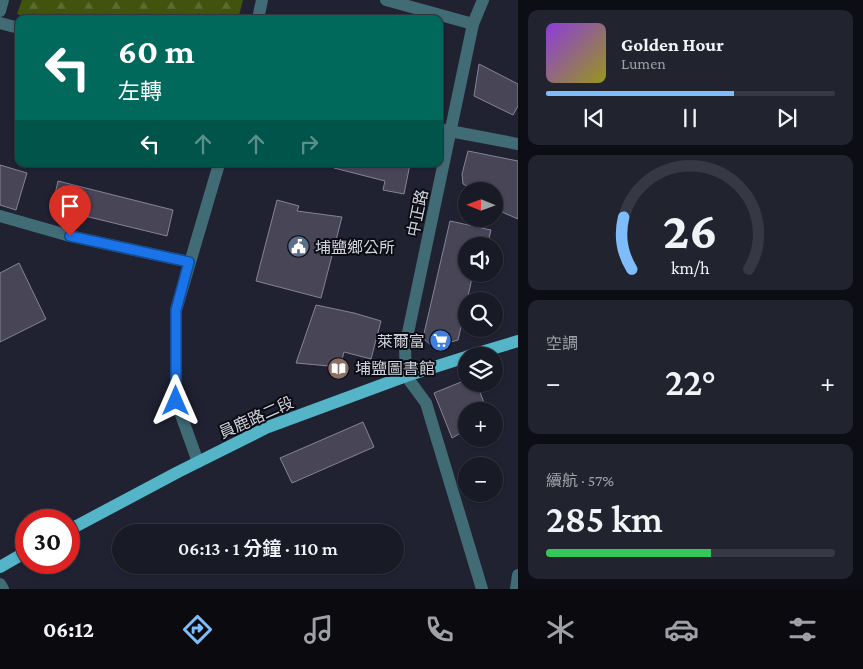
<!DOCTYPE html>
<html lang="zh-TW">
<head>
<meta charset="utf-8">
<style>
	body { margin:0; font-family:"Crimson Pro","Noto Sans TC",serif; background:#21232e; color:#f1f3f6; height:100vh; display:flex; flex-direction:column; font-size:19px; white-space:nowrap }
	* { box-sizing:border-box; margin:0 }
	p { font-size:16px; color:#9fa1a7 }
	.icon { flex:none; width:28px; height:28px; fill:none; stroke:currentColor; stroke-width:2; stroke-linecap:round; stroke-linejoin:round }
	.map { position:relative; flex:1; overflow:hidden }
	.side { display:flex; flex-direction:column; gap:10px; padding:10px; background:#0d0e15; width:345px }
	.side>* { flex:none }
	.guide { position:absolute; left:15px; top:15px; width:428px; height:152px; border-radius:10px; box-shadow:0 1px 4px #0004,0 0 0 1px #363843; background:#00695c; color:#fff; overflow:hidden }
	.needle { width:32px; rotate:271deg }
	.tools { position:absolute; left:458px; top:182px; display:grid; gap:10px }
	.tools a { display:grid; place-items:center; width:45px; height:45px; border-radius:50%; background:#181a26; box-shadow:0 1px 4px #0004,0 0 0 1px #363843; font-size:25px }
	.speed { position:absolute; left:15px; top:509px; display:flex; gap:10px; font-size:25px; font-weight:700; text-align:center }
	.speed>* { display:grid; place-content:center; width:65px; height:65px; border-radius:50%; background:#181a26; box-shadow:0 1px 4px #0004,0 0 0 1px #363843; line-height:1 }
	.speed .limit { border:8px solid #d22; background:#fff; color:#111 }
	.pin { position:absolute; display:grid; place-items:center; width:42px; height:42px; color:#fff; margin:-51px -21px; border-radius:50% 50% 50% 0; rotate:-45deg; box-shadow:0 0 5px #0007 }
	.pin .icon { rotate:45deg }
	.me { position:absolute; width:55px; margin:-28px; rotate:0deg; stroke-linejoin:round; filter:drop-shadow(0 0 4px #0008) }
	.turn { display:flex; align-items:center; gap:18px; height:105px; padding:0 20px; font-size:22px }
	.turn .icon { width:65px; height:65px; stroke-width:2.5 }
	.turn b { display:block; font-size:35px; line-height:42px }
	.lanes { display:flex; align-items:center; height:48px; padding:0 20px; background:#0003; justify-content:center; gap:25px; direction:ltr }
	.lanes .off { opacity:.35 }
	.big { font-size:38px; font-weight:600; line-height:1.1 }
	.side .card { flex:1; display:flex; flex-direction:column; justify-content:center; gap:8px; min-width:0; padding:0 18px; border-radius:10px; background:#21232e }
	.side .dial { align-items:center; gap:0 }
	.dial svg { height:130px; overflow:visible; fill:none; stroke:#363843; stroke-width:7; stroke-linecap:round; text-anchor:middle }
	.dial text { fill:#f1f3f6; stroke:none }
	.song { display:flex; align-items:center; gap:15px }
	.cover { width:60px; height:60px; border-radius:8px; background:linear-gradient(135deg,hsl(270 70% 55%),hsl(60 70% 35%)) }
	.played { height:5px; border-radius:2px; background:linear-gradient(90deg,#7fbdfa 65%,#363843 65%) }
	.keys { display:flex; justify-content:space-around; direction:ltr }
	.heat { display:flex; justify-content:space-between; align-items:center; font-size:28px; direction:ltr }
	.charge { height:8px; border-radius:4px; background:linear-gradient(90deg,#34c759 57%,#363843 0) }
	.trip { position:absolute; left:112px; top:524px; width:292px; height:50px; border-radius:25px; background:#181a26; box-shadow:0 1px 4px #0004,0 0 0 1px #363843; font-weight:600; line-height:50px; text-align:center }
	.dock { display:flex; height:80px; justify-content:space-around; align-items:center; background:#0a0a0f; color:#9fa1a7 }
	.dock .icon { width:35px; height:35px }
	.dock .selected { color:#7fbdfa }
	.dock b { font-size:22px; color:#f1f3f6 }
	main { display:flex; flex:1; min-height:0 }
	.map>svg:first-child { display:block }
	.forest { fill:url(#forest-firs) }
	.building { fill:#484557; stroke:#868397 }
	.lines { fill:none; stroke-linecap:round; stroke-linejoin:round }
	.minor { stroke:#416c76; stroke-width:12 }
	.major { stroke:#54b5c9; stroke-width:12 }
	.route-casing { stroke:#114b97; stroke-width:12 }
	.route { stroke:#1a73e8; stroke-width:9 }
	.labels { text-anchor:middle; stroke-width:4; stroke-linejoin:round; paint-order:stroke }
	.street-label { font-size:16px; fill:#d0d2dc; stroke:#0b0c13 }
	.poi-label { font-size:16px; fill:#d0d2dc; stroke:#0b0c13; text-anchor:start }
</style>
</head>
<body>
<main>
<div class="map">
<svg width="518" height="589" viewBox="0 0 518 589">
	<defs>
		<pattern id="forest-firs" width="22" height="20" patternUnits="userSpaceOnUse" patternTransform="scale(1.25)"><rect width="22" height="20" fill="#41540e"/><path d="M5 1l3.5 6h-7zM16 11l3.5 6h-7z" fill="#5b6c30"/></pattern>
	</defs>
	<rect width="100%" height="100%" fill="#202232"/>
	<polygon class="forest" points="22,0 243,0 238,19 36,19 17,14"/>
	<g class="building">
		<polygon points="479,64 518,84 518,106 513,115 474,96"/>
		<polygon points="468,151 518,161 518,219 495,209 497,202 494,200 494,191 477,191 463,184 462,174"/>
		<polygon points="334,164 410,164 404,194 383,190 385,181 334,168"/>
		<polygon points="0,165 27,173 16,210 0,205"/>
		<polygon points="58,181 173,210 167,236 52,208"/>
		<polygon points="277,200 299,206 297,211 342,217 321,298 256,281"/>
		<polygon points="450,221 491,230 487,246 466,246 466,274 473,274 458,340 433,347 423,338"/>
		<polygon points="19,263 46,319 0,342 0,273"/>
		<polygon points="316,305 354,313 381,321 371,359 344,352 340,367 296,363"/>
		<polygon points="466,380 466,384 477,384 487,411 466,411 466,430 452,438 434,393"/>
		<polygon points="363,422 374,447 292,483 280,458"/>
	</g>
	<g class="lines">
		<g class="minor">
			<polyline points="386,0 473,24"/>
			<polyline points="0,11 3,0"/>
			<polyline points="258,19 262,0"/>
			<polyline points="0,23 19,28"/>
			<polyline points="439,129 518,144"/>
			<polyline points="0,216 70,236 189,262"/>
			<polyline points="198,462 176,401 176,310 219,164"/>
			<polyline points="0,584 3,589"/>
			<polyline points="482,589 426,403 406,376 405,347 473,24 483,0"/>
			<polyline points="516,589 518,575"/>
		</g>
		<g class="major">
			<polyline points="468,356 518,341"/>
			<polyline points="69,530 178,472 268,427 406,376 466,357"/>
			<polyline points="0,567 26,552"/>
		</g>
	</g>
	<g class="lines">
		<defs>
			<polyline id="route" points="70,236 189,262 176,310 176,401"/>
		</defs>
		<use href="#route" class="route-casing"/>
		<use href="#route" class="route"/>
	</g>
	<defs>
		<symbol id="civic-disc" viewBox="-11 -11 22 22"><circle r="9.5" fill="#5c6f8a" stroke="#0b0c13"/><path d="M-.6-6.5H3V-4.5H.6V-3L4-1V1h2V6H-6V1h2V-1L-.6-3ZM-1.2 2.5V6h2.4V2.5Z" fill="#fff"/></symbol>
		<symbol id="supermarket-disc" viewBox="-11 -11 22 22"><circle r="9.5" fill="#3f7fe0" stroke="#0b0c13"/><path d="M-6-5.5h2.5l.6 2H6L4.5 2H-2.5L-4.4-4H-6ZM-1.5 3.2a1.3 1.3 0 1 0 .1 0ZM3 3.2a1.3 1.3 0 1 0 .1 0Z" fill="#fff"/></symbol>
		<symbol id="library-disc" viewBox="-11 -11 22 22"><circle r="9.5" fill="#8d6e63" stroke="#0b0c13"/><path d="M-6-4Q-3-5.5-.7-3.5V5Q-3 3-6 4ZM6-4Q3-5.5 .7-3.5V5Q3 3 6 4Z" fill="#fff"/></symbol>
	</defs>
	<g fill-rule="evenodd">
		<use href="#civic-disc" x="286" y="234" width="25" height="25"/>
		<use href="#supermarket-disc" x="428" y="328" width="25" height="25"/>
		<use href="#library-disc" x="326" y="356" width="25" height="25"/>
	</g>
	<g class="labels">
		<g class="street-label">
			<text transform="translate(417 213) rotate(-78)" y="6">中正路</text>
			<text transform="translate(256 417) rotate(-24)" y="6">員鹿路二段</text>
		</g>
		<g class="poi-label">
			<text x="315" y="253">埔鹽鄉公所</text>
			<text x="425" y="347" text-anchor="end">萊爾富</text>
			<text x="355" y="374">埔鹽圖書館</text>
		</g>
	</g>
</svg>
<div class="tools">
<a><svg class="needle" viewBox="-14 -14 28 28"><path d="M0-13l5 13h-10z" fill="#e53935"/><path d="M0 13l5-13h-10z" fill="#9fa1a7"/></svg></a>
<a><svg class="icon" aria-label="sound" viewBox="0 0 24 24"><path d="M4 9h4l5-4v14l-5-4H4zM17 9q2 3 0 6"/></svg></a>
<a><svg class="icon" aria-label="search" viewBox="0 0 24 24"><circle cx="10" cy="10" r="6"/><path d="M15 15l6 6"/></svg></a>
<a><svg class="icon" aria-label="layers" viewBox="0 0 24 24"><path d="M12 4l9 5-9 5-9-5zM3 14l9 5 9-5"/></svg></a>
<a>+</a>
<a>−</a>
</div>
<div class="speed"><div class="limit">30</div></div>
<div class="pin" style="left:70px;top:236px;background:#d93025"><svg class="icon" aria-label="arrive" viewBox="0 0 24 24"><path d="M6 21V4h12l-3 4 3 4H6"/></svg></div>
<svg class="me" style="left:176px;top:401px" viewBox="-20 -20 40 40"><path d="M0-17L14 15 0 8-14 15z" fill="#1a73e8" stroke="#fff" stroke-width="4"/></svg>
<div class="trip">06:13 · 1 分鐘 · 110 m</div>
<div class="guide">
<div class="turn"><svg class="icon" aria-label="left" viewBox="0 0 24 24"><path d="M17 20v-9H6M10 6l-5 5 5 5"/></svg><div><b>60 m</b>左轉</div></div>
<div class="lanes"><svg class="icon" aria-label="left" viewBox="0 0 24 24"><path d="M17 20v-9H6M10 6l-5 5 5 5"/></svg><svg class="icon off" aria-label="ahead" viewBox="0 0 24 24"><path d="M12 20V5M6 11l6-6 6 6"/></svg><svg class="icon off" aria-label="ahead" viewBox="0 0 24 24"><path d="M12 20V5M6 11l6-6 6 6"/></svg><svg class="icon off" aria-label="right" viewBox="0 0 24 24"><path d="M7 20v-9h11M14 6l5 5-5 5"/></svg></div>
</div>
</div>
<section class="side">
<div class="card">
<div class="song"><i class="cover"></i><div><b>Golden Hour</b><p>Lumen</p></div></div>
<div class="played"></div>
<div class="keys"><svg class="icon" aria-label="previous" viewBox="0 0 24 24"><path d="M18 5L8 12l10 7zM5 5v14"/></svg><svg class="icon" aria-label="pause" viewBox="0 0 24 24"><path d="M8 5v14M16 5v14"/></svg><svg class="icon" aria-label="next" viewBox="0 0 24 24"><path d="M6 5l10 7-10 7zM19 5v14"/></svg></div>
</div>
<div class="card dial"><svg viewBox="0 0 100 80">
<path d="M14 69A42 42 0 1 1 86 69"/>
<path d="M14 69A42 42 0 0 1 9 37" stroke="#7fbdfa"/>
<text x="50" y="56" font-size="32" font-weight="700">26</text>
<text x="50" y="72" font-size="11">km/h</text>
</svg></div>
<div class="card"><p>空調</p>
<div class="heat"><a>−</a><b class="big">22°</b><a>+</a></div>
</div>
<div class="card"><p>續航 · 57%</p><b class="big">285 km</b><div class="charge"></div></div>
</section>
</main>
<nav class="dock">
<b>06:12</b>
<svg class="icon selected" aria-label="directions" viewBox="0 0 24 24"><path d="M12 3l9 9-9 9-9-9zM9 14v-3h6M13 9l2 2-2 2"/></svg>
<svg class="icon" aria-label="music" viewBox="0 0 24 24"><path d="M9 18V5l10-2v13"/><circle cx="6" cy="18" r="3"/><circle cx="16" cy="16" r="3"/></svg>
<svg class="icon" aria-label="phone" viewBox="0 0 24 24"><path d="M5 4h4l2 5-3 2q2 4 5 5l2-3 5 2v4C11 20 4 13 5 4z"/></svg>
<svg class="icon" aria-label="climate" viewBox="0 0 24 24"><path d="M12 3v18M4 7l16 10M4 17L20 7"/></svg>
<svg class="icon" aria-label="car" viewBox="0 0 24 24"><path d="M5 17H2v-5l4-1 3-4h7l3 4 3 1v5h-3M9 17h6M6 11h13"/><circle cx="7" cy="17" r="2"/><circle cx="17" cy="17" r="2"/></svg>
<svg class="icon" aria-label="filters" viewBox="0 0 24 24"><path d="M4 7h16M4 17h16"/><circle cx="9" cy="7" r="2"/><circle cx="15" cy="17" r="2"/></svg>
</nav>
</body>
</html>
